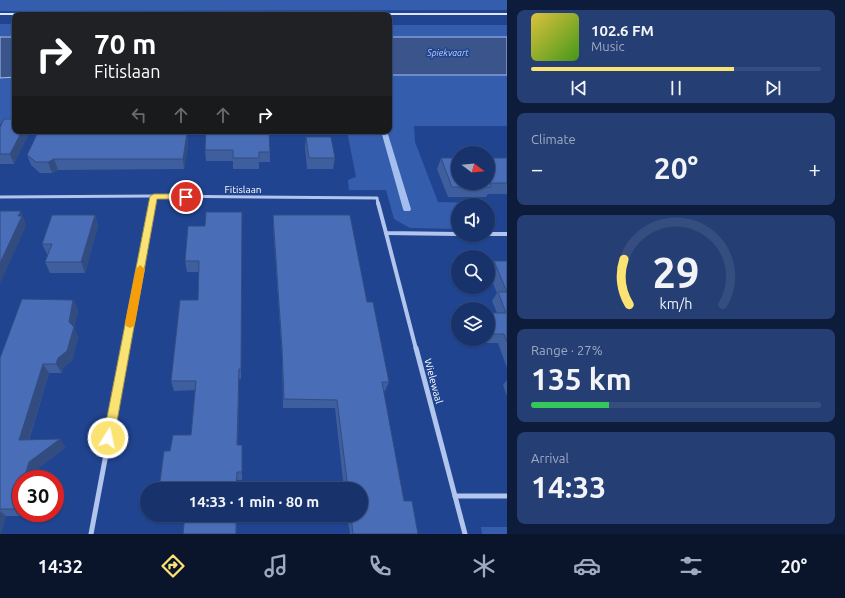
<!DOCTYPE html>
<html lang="en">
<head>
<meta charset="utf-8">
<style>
	body { margin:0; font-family:Ubuntu,sans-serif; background:#253f74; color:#f1f3f6; height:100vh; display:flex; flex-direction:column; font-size:15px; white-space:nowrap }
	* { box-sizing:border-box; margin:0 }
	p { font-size:13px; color:#9faac2 }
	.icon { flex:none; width:22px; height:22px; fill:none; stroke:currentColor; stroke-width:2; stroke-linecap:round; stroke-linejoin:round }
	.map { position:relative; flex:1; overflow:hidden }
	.drawer { display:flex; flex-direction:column; gap:10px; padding:10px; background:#0d1c3b; width:338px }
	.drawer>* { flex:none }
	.top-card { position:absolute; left:12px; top:12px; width:380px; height:122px; border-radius:8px; box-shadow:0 1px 3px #0004,0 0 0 1px #364e7f; background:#202124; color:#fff; overflow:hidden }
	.needle { width:26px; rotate:106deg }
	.tools { position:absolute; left:451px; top:146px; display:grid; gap:8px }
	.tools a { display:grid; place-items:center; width:44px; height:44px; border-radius:50%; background:#18336c; box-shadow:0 1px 3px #0004,0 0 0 1px #364e7f; font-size:20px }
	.speed { position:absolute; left:12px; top:470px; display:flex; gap:8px; font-size:20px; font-weight:700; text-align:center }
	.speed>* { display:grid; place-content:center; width:52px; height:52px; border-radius:50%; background:#18336c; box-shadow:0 1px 3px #0004,0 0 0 1px #364e7f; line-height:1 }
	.speed .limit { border:6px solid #d22; background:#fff; color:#111 }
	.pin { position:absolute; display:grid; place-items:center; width:34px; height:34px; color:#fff; margin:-17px; border:2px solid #fff; border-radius:50%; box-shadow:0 1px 4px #0007 }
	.me { position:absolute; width:44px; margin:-22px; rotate:10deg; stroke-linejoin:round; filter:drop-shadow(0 0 3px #0008) }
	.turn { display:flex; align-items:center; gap:14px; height:84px; padding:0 16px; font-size:18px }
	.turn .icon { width:52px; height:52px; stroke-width:2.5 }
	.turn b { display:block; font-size:28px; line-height:34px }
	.lanes { display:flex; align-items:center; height:38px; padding:0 16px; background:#0003; justify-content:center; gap:20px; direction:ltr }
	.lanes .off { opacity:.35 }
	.big { font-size:30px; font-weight:700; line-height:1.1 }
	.drawer .widget { flex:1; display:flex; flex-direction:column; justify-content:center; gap:6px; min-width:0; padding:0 14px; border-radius:8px; background:#253f74 }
	.drawer .dial { align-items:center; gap:0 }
	.dial svg { height:104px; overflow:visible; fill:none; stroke:#364e7f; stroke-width:7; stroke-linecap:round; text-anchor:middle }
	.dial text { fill:#f1f3f6; stroke:none }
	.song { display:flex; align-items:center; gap:12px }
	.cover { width:48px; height:48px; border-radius:6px; background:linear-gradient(135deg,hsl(50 70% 55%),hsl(100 70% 35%)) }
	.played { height:4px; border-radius:2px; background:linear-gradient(90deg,#fae372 70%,#364e7f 70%) }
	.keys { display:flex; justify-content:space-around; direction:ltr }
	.heat { display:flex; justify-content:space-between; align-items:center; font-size:22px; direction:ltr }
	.charge { height:6px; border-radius:3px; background:linear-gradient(90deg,#34c759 27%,#364e7f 0) }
	.trip { position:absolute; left:140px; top:482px; width:228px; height:40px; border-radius:20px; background:#18336c; box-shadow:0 1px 3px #0004,0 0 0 1px #364e7f; font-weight:700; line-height:40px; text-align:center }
	.tab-bar { display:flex; height:64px; justify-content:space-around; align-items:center; background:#0a142b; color:#9faac2 }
	.tab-bar .icon { width:28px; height:28px }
	.tab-bar .selected { color:#fae372 }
	.tab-bar b { font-size:18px; color:#f1f3f6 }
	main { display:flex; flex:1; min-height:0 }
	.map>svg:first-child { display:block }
	.green { fill:#345dad }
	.water { fill:#3b558c; stroke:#a4beee }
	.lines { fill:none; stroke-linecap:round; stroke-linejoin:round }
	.stream { fill:#a4beee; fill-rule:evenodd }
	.street-far2 { stroke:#b1c5ed; stroke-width:3 }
	.street-far1 { stroke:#b1c5ed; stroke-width:4 }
	.street { stroke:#b1c5ed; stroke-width:5 }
	.secondary { fill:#dde6fa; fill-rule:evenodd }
	.wall { fill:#3f5e9d }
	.shaded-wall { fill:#334c80 }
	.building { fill:#496db7; stroke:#334c80 }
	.route { fill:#fae372; stroke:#a2944a }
	.slow { fill:#f59e0b }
	.labels { text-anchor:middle; stroke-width:3; stroke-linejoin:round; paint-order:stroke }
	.far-water-label { font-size:9px; font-style:italic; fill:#bdcff4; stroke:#204490 }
	.street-label { font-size:10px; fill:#fff; stroke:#204490 }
</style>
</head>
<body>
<main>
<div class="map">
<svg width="507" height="534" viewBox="0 0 507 534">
	<rect width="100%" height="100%" fill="#204490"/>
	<g class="green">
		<polygon points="0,0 507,0 507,10 0,11"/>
		<rect x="0" y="24" width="15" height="13"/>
		<rect x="389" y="25" width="118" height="12"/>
		<polygon points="389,75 507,75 507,126 414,126 415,142 438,202 479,203 480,205 458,205 458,229 410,228 394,219 386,190 349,190 348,180 356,177 347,131 389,131"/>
		<polygon points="15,77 15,124 0,124 0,78"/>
		<polygon points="481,527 507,527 507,534 482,534"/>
	</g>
	<g class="water">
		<polygon points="0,37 15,37 15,77 0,78"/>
		<rect x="389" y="37" width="118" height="38"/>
	</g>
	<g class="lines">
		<polygon class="stream" points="381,131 387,131 411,209 410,211 404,211 403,209"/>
		<g class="street-far2">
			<polyline points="0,197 154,196 377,198 378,204"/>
			<polyline points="153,204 154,196"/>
		</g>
		<g class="street-far1">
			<polyline points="378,203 386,233 458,234"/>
			<polyline points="386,233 416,349"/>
			<polyline points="488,234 507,234"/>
			<polyline points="126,349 153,203"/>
		</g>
		<g class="street">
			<polyline points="416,348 465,534"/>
			<polyline points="455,496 507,496"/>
			<polyline points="91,534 126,348"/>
		</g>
		<rect class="secondary" x="0" y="13" width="507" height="2"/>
	</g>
	<g class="wall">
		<polygon points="0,127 15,131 30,131 14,164 0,164"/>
		<polygon points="206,131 270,152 270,162 259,162 259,169 233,169 233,161 206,161 205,150"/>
		<polygon points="187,133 188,144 184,169 58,170 52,173 40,173 31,165 27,155"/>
		<polygon points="306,137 335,158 333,169 307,169 305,147"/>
		<polygon points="441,158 507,158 507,194 488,194 486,197 448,197 437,169"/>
		<polygon points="242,212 241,379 239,379 238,445 242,445 242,480 237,480 237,489 159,489 170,451 191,435 195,390 174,391 171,381 198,300 199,272 187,272 185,261 205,226"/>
		<polygon points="95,215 98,226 85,273 50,273 45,262 48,254 47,254 42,244"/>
		<polygon points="273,215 367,302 389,382 385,391 383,391 404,501 418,534 350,534 347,515 361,515 361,489 344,489 335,408 283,408 282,357 273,225"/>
		<polygon points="494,261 507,261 507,368 498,343 483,343 481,339 488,339 488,313 497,313 492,301 497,293 488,271"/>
		<polygon points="73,300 78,310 74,328 78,337 72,361 63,368 62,373 49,373 29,440 66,447 36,470 33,479 21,479 21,513 27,513 23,516 6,516 0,534 0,358"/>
		<polygon points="507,380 507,396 503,385"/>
		<polygon points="165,515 237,515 236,534 184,520 167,520"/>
	</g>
	<g class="shaded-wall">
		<polygon points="22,131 30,131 14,164 10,154"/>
		<polygon points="187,133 188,144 184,169 183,159"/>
		<polygon points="54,159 58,170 52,173 48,162"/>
		<polygon points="21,211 25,221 25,222 26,226 0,284 0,263"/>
		<polygon points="242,212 242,222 241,379 241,369"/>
		<polygon points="95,215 98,226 85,273 81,262"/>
		<polygon points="73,300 78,310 74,328 78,337 72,361 63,368 62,373 56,364"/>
		<polygon points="43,364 49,373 26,448 19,440"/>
		<polygon points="239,369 239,379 238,453 237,445"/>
		<polygon points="60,439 66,447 36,470 33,479 24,479 29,462"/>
		<polygon points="21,505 21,513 27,513 23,516 15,509"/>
		<polygon points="0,511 6,516 1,534 0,534"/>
		<polygon points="236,515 237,515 236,534"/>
	</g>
	<g class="building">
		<polygon points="4,119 15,119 15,131 22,131 10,154 0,154 0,127"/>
		<polygon points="161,131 172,131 187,133 183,159 54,159 48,162 36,162 27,155 37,134 161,133"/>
		<polygon points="206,131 269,131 270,152 259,152 259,158 233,158 233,150 205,150"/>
		<polygon points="306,137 331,137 335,158 309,158"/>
		<polygon points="441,158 458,158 458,183 488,183 488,158 507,158 507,183 490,183 491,187 452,187"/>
		<polygon points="0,211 21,211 18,216 22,216 0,263"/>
		<polygon points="206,212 242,212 241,369 239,369 237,445 242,445 242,472 237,472 236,489 159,489 164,451 170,451 173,435 191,435 196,381 171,381 180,300 198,300 199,261 185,261 188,226 205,226"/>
		<polygon points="52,215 95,215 81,262 45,262 52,244 42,244"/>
		<polygon points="273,215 350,215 367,302 373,302 389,382 382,382 404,501 412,501 418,534 353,534 351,515 361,515 361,489 348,489 337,400 284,399 282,348"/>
		<polygon points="494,261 507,261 507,342 504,334 489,334 488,333 488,313 506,313 498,292 507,292"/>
		<polygon points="22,299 73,300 69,322 74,327 67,351 58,358 56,364 43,364 19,440 60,439 29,462 24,479 21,479 21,505 15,509 0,509 0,358"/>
		<polygon points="185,515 236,515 236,534 183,534"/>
	</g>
	<polygon class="route" points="154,194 186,194 190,197 186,199 157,199 114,438 113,442 108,444 104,442 103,438 150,196"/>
	<polygon class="slow" points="140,265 145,269 135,323 134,326 130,328 126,326 125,323 136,269"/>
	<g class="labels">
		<g class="far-water-label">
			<text x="448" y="56">Spiekvaart</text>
		</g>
		<g class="street-label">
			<text x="243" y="193">Fitislaan</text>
			<text transform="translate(434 381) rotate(75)" y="4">Wielewaal</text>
		</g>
	</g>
</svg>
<div class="tools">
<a><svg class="needle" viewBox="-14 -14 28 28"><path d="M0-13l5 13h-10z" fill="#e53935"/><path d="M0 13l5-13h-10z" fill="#9faac2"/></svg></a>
<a><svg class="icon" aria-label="sound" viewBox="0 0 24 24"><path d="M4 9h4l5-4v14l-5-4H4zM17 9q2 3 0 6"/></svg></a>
<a><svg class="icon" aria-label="search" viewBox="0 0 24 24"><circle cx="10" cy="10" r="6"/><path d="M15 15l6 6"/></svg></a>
<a><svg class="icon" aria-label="layers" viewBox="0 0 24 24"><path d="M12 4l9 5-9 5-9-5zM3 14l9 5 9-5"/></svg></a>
</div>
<div class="speed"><div class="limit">30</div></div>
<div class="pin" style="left:186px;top:197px;background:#d93025"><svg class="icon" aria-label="arrive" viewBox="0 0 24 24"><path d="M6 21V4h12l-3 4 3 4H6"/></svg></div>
<svg class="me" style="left:108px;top:438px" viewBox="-20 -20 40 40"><circle r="17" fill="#fae372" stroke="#fff" stroke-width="3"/><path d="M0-11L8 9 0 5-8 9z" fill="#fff"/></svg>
<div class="trip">14:33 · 1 min · 80 m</div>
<div class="top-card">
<div class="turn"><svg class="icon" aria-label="right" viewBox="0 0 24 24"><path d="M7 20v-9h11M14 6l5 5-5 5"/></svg><div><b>70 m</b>Fitislaan</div></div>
<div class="lanes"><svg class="icon off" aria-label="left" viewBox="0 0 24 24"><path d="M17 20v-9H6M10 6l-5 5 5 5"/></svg><svg class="icon off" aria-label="ahead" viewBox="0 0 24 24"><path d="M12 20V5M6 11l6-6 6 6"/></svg><svg class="icon off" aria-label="ahead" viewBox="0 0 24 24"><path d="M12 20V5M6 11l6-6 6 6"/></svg><svg class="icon" aria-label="right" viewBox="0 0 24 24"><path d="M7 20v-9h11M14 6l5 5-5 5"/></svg></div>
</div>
</div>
<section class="drawer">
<div class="widget">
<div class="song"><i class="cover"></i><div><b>102.6 FM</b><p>Music</p></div></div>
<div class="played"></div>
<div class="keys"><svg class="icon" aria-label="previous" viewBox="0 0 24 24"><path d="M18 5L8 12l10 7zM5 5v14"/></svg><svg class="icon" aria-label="pause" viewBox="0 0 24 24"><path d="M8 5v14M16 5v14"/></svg><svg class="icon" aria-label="next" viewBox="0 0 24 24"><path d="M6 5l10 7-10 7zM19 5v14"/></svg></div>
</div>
<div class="widget"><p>Climate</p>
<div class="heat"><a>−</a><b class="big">20°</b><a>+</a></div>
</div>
<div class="widget dial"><svg viewBox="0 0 100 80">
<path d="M14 69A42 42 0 1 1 86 69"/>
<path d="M14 69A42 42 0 0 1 10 34" stroke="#fae372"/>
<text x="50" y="56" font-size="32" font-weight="700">29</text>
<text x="50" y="72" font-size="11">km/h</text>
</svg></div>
<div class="widget"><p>Range · 27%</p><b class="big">135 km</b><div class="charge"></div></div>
<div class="widget"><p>Arrival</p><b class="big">14:33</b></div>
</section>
</main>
<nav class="tab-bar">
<b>14:32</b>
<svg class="icon selected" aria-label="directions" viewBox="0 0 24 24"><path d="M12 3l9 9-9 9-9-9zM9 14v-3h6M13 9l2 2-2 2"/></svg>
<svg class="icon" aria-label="music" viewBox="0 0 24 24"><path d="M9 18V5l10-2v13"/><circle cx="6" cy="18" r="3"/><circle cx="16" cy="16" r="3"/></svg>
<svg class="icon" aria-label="phone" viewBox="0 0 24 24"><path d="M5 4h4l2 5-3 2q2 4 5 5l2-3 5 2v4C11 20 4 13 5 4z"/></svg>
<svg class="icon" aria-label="climate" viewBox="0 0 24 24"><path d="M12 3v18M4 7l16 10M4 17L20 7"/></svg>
<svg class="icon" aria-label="car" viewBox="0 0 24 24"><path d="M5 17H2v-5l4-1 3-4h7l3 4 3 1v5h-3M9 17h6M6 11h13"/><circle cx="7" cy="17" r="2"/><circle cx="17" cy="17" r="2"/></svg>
<svg class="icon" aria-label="filters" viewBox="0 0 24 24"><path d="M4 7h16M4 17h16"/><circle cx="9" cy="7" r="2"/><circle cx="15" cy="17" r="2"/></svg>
<b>20°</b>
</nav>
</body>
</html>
